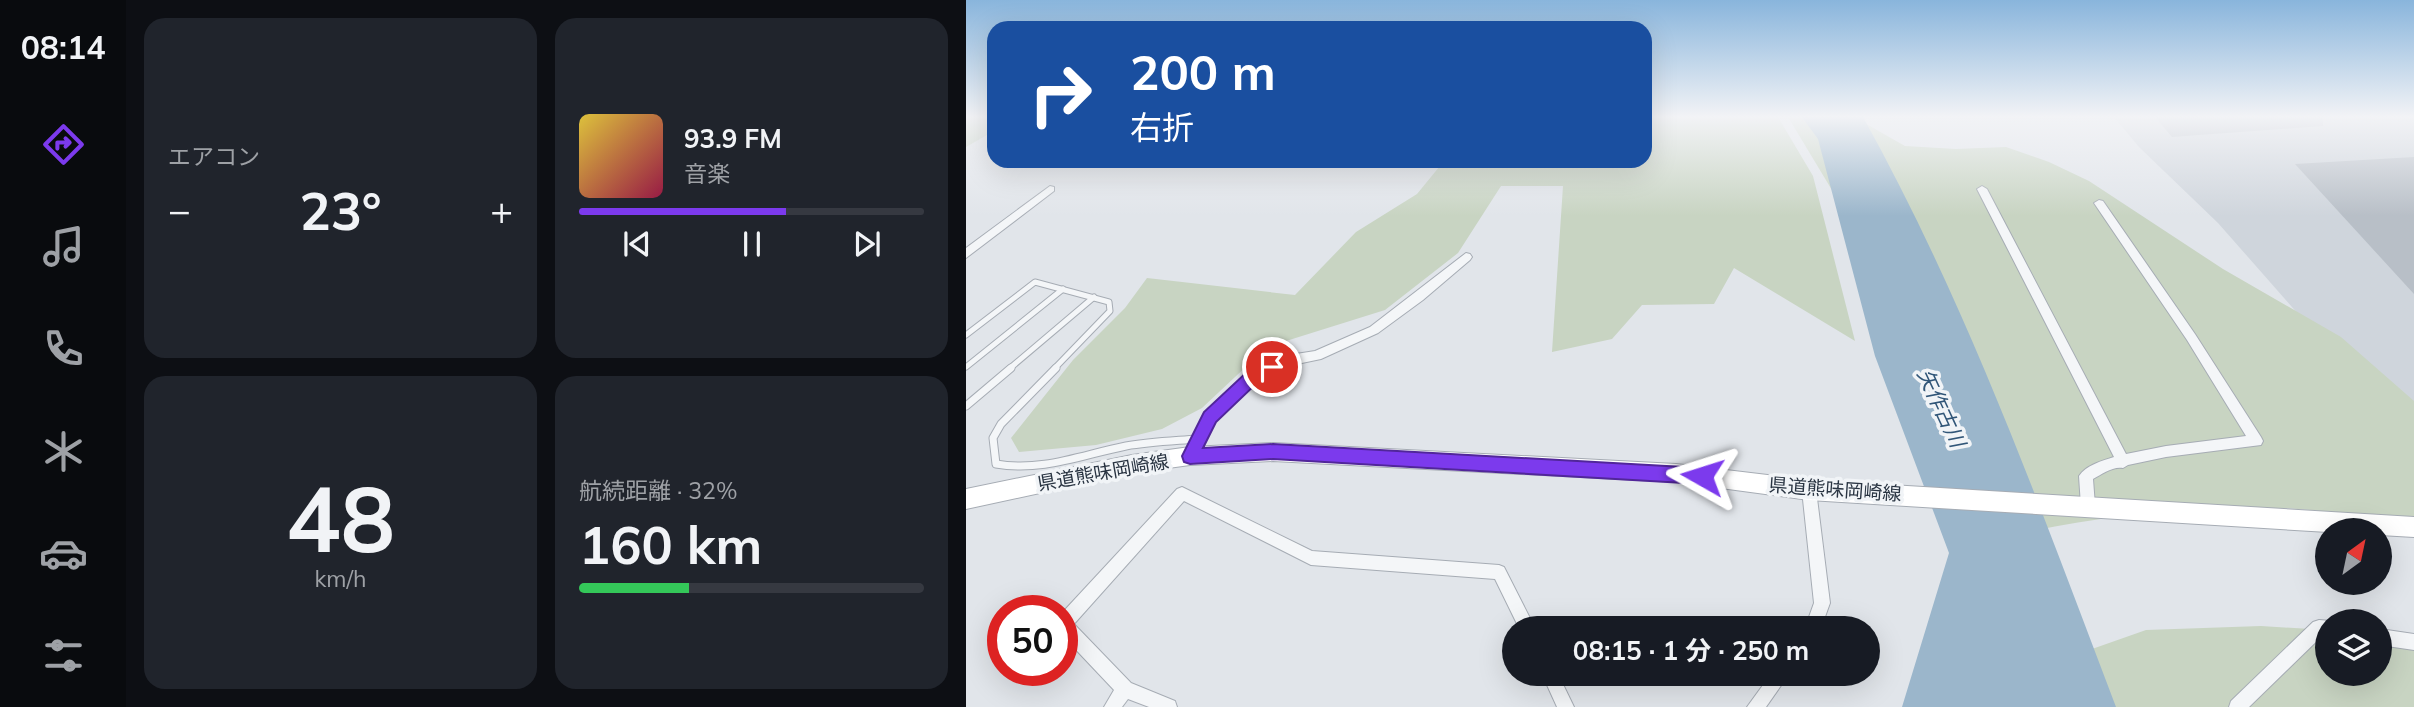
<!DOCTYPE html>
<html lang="ja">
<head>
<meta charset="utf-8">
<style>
	body { margin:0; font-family:Mulish,"Noto Sans JP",sans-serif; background:#20242c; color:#f1f3f6; height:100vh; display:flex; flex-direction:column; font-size:26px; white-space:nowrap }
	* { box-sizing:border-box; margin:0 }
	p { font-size:23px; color:#9ea1a6 }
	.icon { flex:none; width:38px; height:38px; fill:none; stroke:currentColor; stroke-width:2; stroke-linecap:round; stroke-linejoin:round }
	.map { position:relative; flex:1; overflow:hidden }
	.sheet { display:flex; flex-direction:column; gap:18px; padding:18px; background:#0d0f14; width:840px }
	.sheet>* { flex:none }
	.guide { position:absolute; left:21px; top:21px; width:665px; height:147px; border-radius:21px; box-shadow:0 7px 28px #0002; background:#1a4fa0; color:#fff; overflow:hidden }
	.needle { width:46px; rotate:33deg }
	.controls { position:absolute; left:1349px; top:518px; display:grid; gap:14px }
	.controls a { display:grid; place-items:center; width:77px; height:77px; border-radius:50%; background:#171b24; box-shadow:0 7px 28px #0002; font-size:35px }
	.speed { position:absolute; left:21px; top:595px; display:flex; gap:14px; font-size:35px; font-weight:700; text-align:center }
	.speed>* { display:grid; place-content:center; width:91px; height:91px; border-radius:50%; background:#171b24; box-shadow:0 7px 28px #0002; line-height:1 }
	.speed .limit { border:10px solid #d22; background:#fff; color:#111 }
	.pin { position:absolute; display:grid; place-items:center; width:60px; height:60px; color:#fff; margin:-30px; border:4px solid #fff; border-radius:50%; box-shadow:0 2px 7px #0007 }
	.me { position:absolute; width:77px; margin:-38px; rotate:276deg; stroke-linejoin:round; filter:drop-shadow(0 0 5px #0008) }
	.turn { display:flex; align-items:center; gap:24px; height:147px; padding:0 28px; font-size:32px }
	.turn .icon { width:91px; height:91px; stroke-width:2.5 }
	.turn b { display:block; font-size:49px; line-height:60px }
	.big { font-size:52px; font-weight:700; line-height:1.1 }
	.sheet .widget { flex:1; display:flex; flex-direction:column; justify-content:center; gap:10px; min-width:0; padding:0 24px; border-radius:21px; background:#20242c }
	.sheet .dial { align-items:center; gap:0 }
	.dial b { font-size:91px; line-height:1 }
	.song { display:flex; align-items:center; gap:21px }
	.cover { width:84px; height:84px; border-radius:10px; background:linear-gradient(135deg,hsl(50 70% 55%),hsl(340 70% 35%)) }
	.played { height:7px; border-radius:4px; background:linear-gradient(90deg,#7c3aed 60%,#363941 60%) }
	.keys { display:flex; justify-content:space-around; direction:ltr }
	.heat { display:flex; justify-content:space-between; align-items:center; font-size:38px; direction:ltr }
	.charge { height:10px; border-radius:5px; background:linear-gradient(90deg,#34c759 32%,#363941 0) }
	.sheet .tiles { flex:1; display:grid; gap:18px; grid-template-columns:repeat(2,1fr) }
	.trip { position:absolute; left:536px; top:616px; width:378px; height:70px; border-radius:35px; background:#171b24; box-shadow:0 7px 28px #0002; font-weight:700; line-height:70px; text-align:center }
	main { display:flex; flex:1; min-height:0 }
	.menu { display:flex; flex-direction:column; width:126px; justify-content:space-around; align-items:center; background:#090b0e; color:#9ea1a6 }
	.menu .icon { width:49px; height:49px }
	.menu .active { color:#7c3aed }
	.menu b { font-size:32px; color:#f1f3f6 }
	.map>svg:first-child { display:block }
	.built { fill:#cfd5dc }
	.green { fill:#c8d4c2 }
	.water { fill:#9bb6cb }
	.building { fill:#b8bfc7 }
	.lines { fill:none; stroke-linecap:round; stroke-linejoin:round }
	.service-far1-casing { stroke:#a6acb4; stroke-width:7 }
	.service-casing { stroke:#a6acb4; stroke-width:9 }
	.minor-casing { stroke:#a6acb4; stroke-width:2 }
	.secondary-casing { stroke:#a6acb4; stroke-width:2 }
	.service-far1 { stroke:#f4f6f8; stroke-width:5 }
	.service { stroke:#f4f6f8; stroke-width:7 }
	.minor { fill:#f4f6f8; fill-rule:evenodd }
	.secondary { fill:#fff; fill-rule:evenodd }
	.route { fill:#7c3aed; stroke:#51269a; stroke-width:2 }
	.labels { text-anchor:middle; stroke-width:7; stroke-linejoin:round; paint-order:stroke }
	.street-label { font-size:19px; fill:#293442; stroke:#f1f4f7 }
	.water-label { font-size:21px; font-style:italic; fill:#315678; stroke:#f1f4f7 }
</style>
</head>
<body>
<main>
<nav class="menu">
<b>08:14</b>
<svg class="icon active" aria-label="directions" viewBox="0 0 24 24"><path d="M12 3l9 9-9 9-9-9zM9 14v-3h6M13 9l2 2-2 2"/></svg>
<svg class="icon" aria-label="music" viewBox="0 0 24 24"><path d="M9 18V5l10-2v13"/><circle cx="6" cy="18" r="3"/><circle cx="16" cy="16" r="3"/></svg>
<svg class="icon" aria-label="phone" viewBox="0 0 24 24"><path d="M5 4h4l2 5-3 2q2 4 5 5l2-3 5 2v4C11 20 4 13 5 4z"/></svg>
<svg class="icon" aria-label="climate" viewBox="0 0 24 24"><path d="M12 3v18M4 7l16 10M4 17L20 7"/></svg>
<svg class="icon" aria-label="car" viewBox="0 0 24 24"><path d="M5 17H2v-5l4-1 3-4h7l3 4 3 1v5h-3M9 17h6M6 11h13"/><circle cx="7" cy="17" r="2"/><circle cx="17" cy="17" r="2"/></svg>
<svg class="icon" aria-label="filters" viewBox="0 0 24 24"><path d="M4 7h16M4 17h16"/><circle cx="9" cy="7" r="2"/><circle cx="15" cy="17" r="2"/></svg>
</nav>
<section class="sheet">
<div class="tiles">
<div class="widget"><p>エアコン</p>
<div class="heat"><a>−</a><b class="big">23°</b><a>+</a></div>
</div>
<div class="widget">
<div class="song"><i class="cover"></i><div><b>93.9 FM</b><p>音楽</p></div></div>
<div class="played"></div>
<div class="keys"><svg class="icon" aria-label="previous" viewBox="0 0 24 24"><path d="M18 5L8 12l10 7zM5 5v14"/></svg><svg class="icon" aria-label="pause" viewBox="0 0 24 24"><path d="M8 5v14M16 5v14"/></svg><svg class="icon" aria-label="next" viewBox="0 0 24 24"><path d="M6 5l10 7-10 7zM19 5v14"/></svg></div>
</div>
<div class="widget dial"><b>48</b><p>km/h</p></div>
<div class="widget"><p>航続距離 · 32%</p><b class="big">160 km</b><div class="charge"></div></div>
</div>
</section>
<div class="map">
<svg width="1448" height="707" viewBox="0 0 1448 707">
	<rect width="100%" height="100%" fill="#e1e5ea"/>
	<polygon class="built" points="1148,117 1448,117 1448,416 1386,375 1252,223 1173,147"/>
	<g class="green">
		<polygon points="0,117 28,117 28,131 0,147"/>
		<polygon points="679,117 812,117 847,176 889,341 768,268 748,304 676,305 646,339 586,352 597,186 535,186 492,253 419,310 301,347 236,408 196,429 130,445 53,452 45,438 107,360 159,308 181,278 329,295 390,232 451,194 478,161 679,161"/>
		<path d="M822,117H888L939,146L990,149L1040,147L1083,162L1123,181L1257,269L1375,337L1448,401V523L1438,525C1403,520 1367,511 1332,509C1237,503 1143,515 1051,534L896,240Z"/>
		<polygon points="1295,626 1361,630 1362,674 1414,674 1414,633 1448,634 1448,707 1046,707 1109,655 1180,630"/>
	</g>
	<path class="water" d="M836,117H897C1001,304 1074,507 1150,707H936L983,553L909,356L852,139Z"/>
	<g class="building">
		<polygon points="1189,117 1357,117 1357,126 1206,137"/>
		<polygon points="1448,157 1448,294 1329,164"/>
	</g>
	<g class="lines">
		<defs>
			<g id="service-far1">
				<polyline points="0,335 69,282 143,302 144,311 88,369"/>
				<polyline points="0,367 97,289"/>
				<polyline points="43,369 128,297"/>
			</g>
			<g id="service">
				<path d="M90,368L35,424L27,438L30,464C76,472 115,455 160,446C183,442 207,441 231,439"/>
				<polyline points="0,406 45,368"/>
			</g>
			<g id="minor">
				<polygon points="84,186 88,187 88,191 0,258 0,248"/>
				<path d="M1016,186L1021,189L1160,454L1200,446L1280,436L1221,340L1128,203L1133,200L1137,201L1229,334L1295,437L1297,441L1295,445L1200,457L1162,465L1157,468C1147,466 1136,474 1127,479L1129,506L1127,511L1122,512L1117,511L1115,506L1113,476C1120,465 1136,461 1148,457L1011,189Z"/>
				<polygon points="500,253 504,254 506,257 504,260 457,300 412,333 355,359 331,364 293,379 249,421 229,460 224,462 219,460 217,456 239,413 285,371 330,354 349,351 404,327"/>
				<polygon points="843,484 848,486 850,490 864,603 855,628 839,628 848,603 836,490 838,486"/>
				<polygon points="216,487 346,551 533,565 538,567 569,628 553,628 529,579 345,565 218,501 108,624 165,683 209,701 211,707 183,707 162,699 156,707 138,707 148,690 96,635 96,613 211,489"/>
				<polygon points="1353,620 1365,621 1362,621 1362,636 1356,636 1283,707 1263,707 1265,701 1347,622"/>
				<polygon points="1414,629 1448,634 1448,650 1414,645"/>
				<polygon points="576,674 592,674 608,707 591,707"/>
				<polygon points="805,674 823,674 800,707 781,707"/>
			</g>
			<polygon id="secondary" points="307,443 710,464 843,480 1448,517 1448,537 1414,535 1414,530 1362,532 843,500 710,482 307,461 224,465 166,473 0,509 0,489 166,455 224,447"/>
		</defs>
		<use href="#service-far1" class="service-far1-casing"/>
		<use href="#service" class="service-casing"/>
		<use href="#minor" class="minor-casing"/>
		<use href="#secondary" class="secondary-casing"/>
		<use href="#service-far1" class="service-far1"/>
		<use href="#service" class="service"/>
		<use href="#minor" class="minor"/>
		<use href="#secondary" class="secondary"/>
	</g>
	<linearGradient id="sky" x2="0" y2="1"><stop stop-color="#89b5dc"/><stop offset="0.54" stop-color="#f2f3f6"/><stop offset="1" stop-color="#f2f3f6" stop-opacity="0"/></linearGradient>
	<rect width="1448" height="216" fill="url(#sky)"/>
	<polygon class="route" points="306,360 312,362 314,367 312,371 295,379 250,422 237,448 307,444 736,468 743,471 745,476 743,482 736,484 307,459 224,464 218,462 216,456 238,412 283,370"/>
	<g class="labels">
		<g class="street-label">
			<text transform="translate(137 472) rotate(-10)" y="7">県道熊味岡崎線</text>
			<text transform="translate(869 489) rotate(4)" y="7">県道熊味岡崎線</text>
		</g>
		<g class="water-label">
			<text transform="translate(975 408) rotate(65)" y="7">矢作古川</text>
		</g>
	</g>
</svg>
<div class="controls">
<a><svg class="needle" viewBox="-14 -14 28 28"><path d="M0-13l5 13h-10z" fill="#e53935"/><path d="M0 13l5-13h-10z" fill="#9ea1a6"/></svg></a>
<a><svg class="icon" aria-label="layers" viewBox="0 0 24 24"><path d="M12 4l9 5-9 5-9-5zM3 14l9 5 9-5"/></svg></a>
</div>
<div class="speed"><div class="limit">50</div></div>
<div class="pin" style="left:306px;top:367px;background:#d93025"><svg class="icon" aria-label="arrive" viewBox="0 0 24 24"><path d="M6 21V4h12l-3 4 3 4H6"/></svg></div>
<svg class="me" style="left:736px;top:476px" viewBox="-20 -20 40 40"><path d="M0-17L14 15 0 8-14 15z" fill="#7c3aed" stroke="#fff" stroke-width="4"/></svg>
<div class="trip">08:15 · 1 分 · 250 m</div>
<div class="guide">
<div class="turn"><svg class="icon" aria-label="right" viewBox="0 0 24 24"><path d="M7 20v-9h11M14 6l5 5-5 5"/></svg><div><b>200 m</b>右折</div></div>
</div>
</div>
</main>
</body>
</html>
